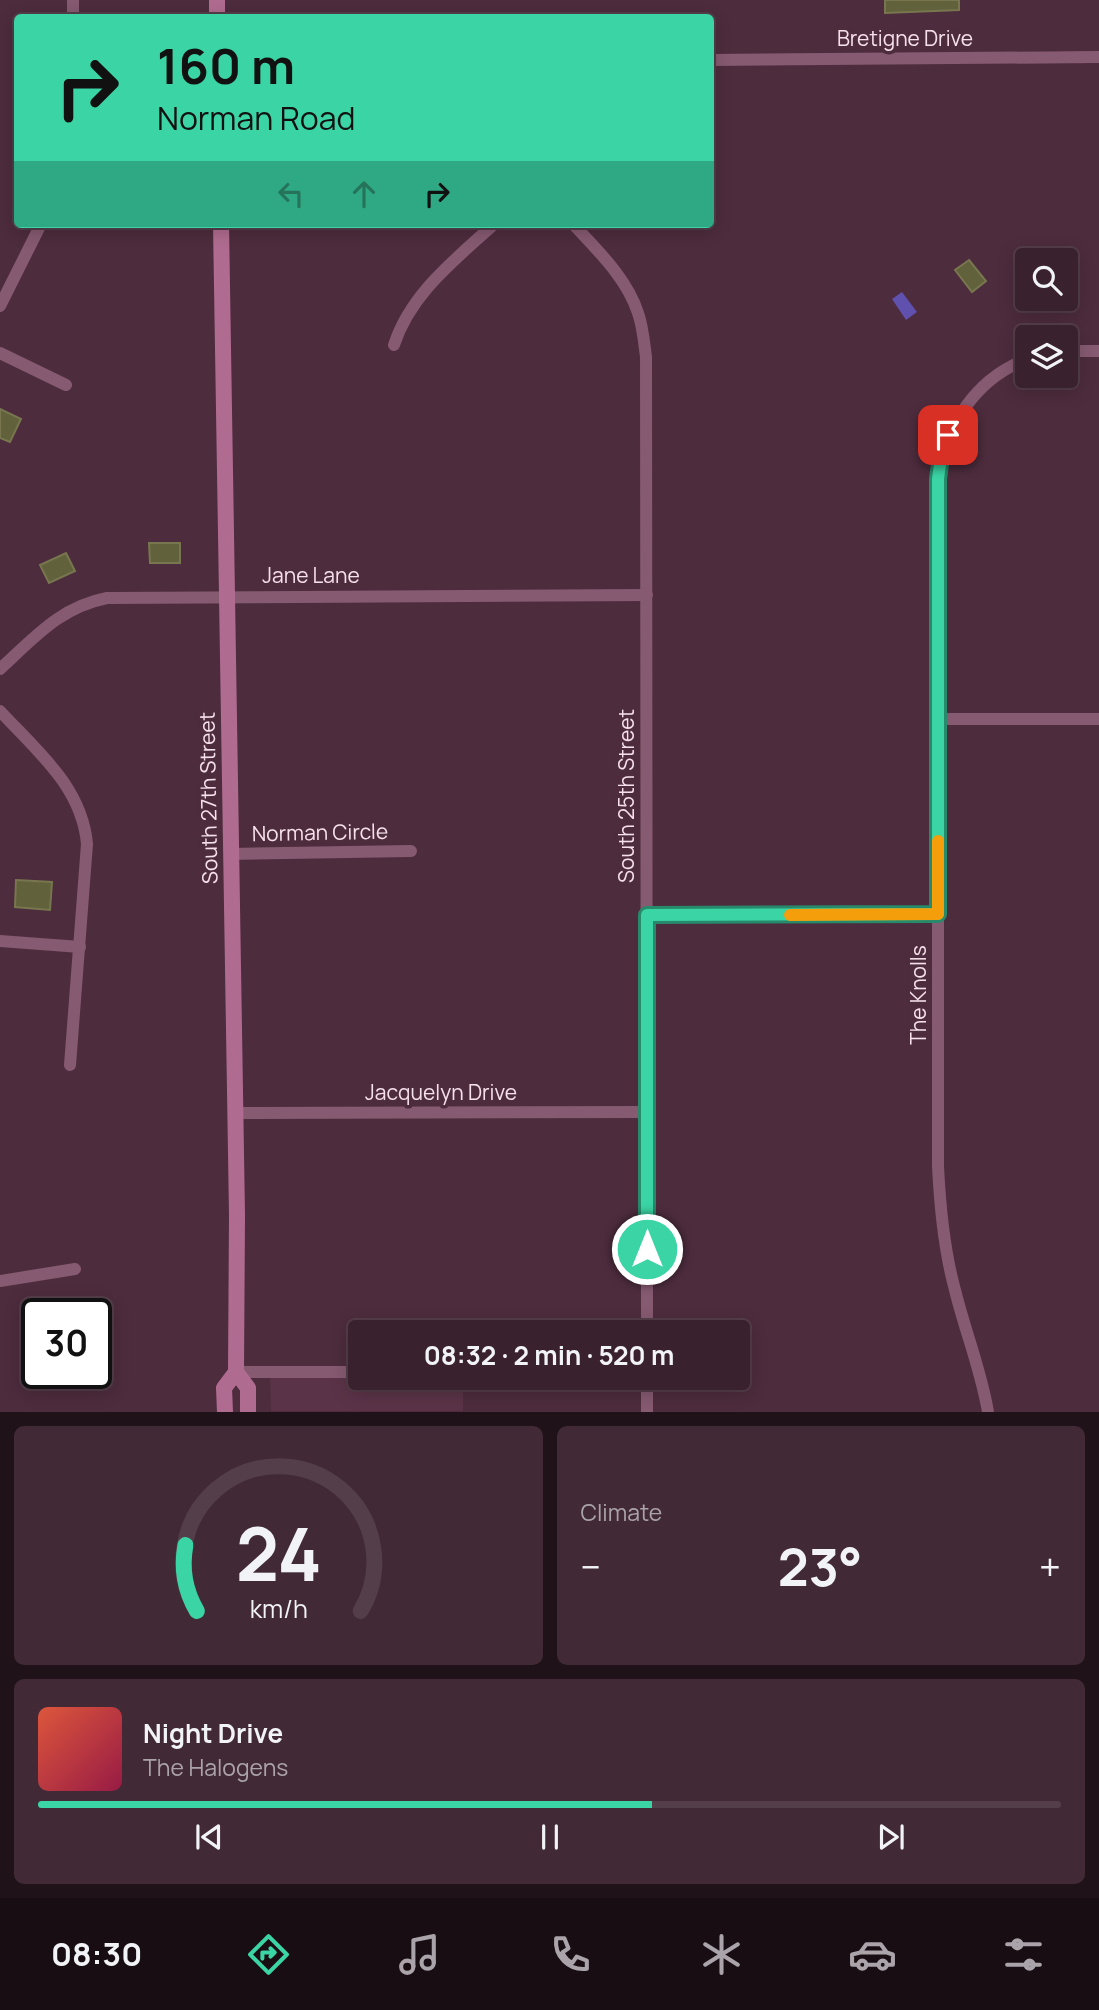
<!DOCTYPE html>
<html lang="en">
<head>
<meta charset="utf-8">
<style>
	body { margin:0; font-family:Manrope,sans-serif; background:#412936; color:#f1f3f6; height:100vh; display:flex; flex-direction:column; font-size:26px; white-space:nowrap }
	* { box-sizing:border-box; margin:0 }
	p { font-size:23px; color:#aba3aa }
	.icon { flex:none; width:38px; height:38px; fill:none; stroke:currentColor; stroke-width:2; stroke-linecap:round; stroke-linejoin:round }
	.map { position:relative; height:1412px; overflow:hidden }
	.drawer { display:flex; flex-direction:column; gap:14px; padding:14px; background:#201219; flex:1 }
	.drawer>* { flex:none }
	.banner { position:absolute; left:14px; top:14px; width:700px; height:214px; border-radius:7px; box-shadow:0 4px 18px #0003,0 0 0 2px #543e4a; background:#3bd4a4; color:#111; overflow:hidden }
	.tools { position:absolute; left:1015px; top:248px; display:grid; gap:14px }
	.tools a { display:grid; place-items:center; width:63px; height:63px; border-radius:7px; background:#3a212e; box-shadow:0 4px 18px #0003,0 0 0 2px #543e4a; font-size:35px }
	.speed { position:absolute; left:21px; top:1298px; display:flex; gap:14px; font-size:35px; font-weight:700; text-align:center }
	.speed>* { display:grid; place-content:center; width:91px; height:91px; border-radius:50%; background:#3a212e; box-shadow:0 4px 18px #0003,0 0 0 2px #543e4a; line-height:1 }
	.speed .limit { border:4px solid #111; border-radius:10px; background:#fff; color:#111 }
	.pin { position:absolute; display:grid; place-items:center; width:60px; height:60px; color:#fff; margin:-30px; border-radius:14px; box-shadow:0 4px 10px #0006 }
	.me { position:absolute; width:77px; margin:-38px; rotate:0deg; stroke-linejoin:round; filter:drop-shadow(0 0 5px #0008) }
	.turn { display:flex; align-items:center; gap:24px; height:147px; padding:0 28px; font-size:32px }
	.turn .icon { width:91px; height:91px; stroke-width:2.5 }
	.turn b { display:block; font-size:49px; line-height:60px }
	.lanes { display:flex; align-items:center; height:66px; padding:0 28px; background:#0003; justify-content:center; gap:35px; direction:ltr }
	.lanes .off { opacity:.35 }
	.big { font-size:52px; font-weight:700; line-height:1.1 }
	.drawer .tile { flex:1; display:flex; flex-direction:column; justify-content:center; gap:10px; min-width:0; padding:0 24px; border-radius:10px; background:#412936 }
	.drawer .dial { align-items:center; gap:0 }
	.dial svg { height:182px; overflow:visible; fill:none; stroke:#543e4a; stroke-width:7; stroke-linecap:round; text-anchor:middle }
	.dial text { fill:#f1f3f6; stroke:none }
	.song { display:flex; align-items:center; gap:21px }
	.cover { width:84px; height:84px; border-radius:10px; background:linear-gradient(135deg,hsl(10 70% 55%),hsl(340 70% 35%)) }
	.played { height:7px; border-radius:4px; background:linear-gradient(90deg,#3bd4a4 60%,#543e4a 60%) }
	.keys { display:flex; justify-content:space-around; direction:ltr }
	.heat { display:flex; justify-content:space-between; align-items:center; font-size:38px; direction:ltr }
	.drawer .tiles { flex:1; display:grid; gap:14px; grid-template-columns:1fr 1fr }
	.tile:last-child { grid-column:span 2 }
	.trip { position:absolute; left:348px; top:1320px; width:402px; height:70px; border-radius:7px; background:#3a212e; box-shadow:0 4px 18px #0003,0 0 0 2px #543e4a; font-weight:700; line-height:70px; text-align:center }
	.menu { display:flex; height:112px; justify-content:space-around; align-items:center; background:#170d12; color:#aba3aa }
	.menu .icon { width:49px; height:49px }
	.menu .selected { color:#3bd4a4 }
	.menu b { font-size:32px; color:#f1f3f6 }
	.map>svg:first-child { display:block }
	.built { fill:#5b3348 }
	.water { fill:#6051af }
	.building { fill:#61613b; stroke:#77764f; stroke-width:2 }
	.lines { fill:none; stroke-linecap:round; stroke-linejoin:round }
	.street { stroke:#865a71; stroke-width:12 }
	.secondary { stroke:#b06c90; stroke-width:16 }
	.route-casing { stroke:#268a6b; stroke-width:18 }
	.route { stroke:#3bd4a4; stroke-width:12 }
	.slow { stroke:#f59e0b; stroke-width:12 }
	.labels { text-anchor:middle; stroke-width:7; stroke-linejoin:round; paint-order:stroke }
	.street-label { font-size:21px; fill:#f6e0eb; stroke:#4d2c3d }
</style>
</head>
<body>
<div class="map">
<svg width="1099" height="1412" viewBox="0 0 1099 1412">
	<rect width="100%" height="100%" fill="#4d2c3d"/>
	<polygon class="built" points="270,1372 360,1377 463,1377 463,1411 271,1411"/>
	<polygon class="water" points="902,292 917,312 906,320 892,299"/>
	<g class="building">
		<polygon points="885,0 959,0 959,10 885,13"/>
		<polygon points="969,260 986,281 972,292 955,270"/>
		<polygon points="0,409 21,419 10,442 0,438"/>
		<polygon points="149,543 180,543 180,563 150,563"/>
		<polygon points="66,553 75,571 49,583 40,565"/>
		<polygon points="16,880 52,882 50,910 15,907"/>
	</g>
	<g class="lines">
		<g class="street">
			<polyline points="73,0 73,18"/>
			<polyline points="710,60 1099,57"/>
			<path d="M573,224C597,250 627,278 638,313C643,327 644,342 646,357L647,1332"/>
			<polyline points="0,306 41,224"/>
			<path d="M394,345C411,293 455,260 494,224"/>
			<polyline points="1066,351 1099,351"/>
			<polyline points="0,353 66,385"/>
			<path d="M0,669C34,638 60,607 107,598L647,595"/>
			<path d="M0,711C37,751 82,787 87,844L70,1065"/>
			<polyline points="938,719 1099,719"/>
			<polyline points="231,854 411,851"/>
			<polyline points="647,915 938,914"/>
			<polyline points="0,941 80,947"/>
			<polyline points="235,1113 647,1112"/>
			<polyline points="0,1281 75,1269"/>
			<polyline points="236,1372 360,1372"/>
			<polyline points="647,1377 647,1412"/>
			<path d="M988,1412C981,1370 965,1331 955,1290C944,1250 940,1208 938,1166V479C946,425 975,379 1027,359"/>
		</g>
		<g class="secondary">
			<polyline points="217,0 217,18"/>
			<polyline points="221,224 237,1215 236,1372 248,1388 248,1412"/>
			<polyline points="225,1412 224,1388 236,1372"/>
		</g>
	</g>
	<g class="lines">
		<defs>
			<polyline id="route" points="647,1249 647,915 938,914 938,479 941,457 948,435"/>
		</defs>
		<use href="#route" class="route-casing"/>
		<use href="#route" class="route"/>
		<polyline class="slow" points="790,915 938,914 938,841"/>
	</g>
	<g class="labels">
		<g class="street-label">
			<text x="905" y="46">Bretigne Drive</text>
			<text x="311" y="583">Jane Lane</text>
			<text transform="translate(627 796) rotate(-90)" y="7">South 25th Street</text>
			<text transform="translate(209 798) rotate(-91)" y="7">South 27th Street</text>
			<text transform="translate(320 833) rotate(-1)" y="7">Norman Circle</text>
			<text transform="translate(919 995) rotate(-90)" y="7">The Knolls</text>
			<text x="441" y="1100">Jacquelyn Drive</text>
		</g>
	</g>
</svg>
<div class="tools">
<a><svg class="icon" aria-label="search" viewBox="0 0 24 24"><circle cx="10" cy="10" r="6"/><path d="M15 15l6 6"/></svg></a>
<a><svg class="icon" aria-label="layers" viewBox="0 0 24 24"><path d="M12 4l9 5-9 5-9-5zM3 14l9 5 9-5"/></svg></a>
</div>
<div class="speed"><div class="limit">30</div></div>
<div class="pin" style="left:948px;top:435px;background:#d93025"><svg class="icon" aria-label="arrive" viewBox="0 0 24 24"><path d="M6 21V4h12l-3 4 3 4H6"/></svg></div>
<svg class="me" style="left:647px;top:1249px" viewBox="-20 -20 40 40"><circle r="17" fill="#3bd4a4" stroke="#fff" stroke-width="3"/><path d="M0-11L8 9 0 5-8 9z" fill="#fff"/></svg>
<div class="trip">08:32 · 2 min · 520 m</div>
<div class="banner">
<div class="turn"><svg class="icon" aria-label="right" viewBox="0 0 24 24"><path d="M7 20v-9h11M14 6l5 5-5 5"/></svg><div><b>160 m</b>Norman Road</div></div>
<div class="lanes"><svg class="icon off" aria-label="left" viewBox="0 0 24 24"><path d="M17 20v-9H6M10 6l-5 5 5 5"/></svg><svg class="icon off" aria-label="ahead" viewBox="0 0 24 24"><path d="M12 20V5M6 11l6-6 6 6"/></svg><svg class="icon" aria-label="right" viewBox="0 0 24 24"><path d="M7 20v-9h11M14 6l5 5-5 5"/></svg></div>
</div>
</div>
<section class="drawer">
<div class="tiles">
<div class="tile dial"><svg viewBox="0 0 100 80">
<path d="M14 69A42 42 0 1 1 86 69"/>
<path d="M14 69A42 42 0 0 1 9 40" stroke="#3bd4a4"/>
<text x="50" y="56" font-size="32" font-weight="700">24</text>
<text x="50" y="72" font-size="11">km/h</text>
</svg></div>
<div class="tile"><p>Climate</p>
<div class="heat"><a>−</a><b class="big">23°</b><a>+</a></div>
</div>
<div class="tile">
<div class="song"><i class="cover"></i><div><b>Night Drive</b><p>The Halogens</p></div></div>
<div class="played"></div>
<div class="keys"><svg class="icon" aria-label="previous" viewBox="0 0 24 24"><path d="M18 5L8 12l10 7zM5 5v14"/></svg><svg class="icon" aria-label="pause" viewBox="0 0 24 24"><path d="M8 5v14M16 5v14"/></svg><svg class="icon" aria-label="next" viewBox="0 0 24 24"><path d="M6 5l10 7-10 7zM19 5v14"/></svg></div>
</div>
</div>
</section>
<nav class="menu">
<b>08:30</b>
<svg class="icon selected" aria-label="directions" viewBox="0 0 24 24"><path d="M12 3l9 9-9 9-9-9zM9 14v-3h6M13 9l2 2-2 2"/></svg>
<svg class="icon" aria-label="music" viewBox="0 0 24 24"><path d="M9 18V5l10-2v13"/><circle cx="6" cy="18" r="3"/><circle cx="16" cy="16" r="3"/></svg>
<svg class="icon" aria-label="phone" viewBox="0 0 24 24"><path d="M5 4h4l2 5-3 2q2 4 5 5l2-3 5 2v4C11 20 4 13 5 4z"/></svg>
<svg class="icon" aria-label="climate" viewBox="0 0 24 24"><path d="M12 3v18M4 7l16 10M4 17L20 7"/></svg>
<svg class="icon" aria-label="car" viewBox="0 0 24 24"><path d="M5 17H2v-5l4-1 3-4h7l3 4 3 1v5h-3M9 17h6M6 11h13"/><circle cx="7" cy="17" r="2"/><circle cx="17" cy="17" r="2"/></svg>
<svg class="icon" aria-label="filters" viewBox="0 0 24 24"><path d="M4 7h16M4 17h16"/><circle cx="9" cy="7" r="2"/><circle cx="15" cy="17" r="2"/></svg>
</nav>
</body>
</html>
